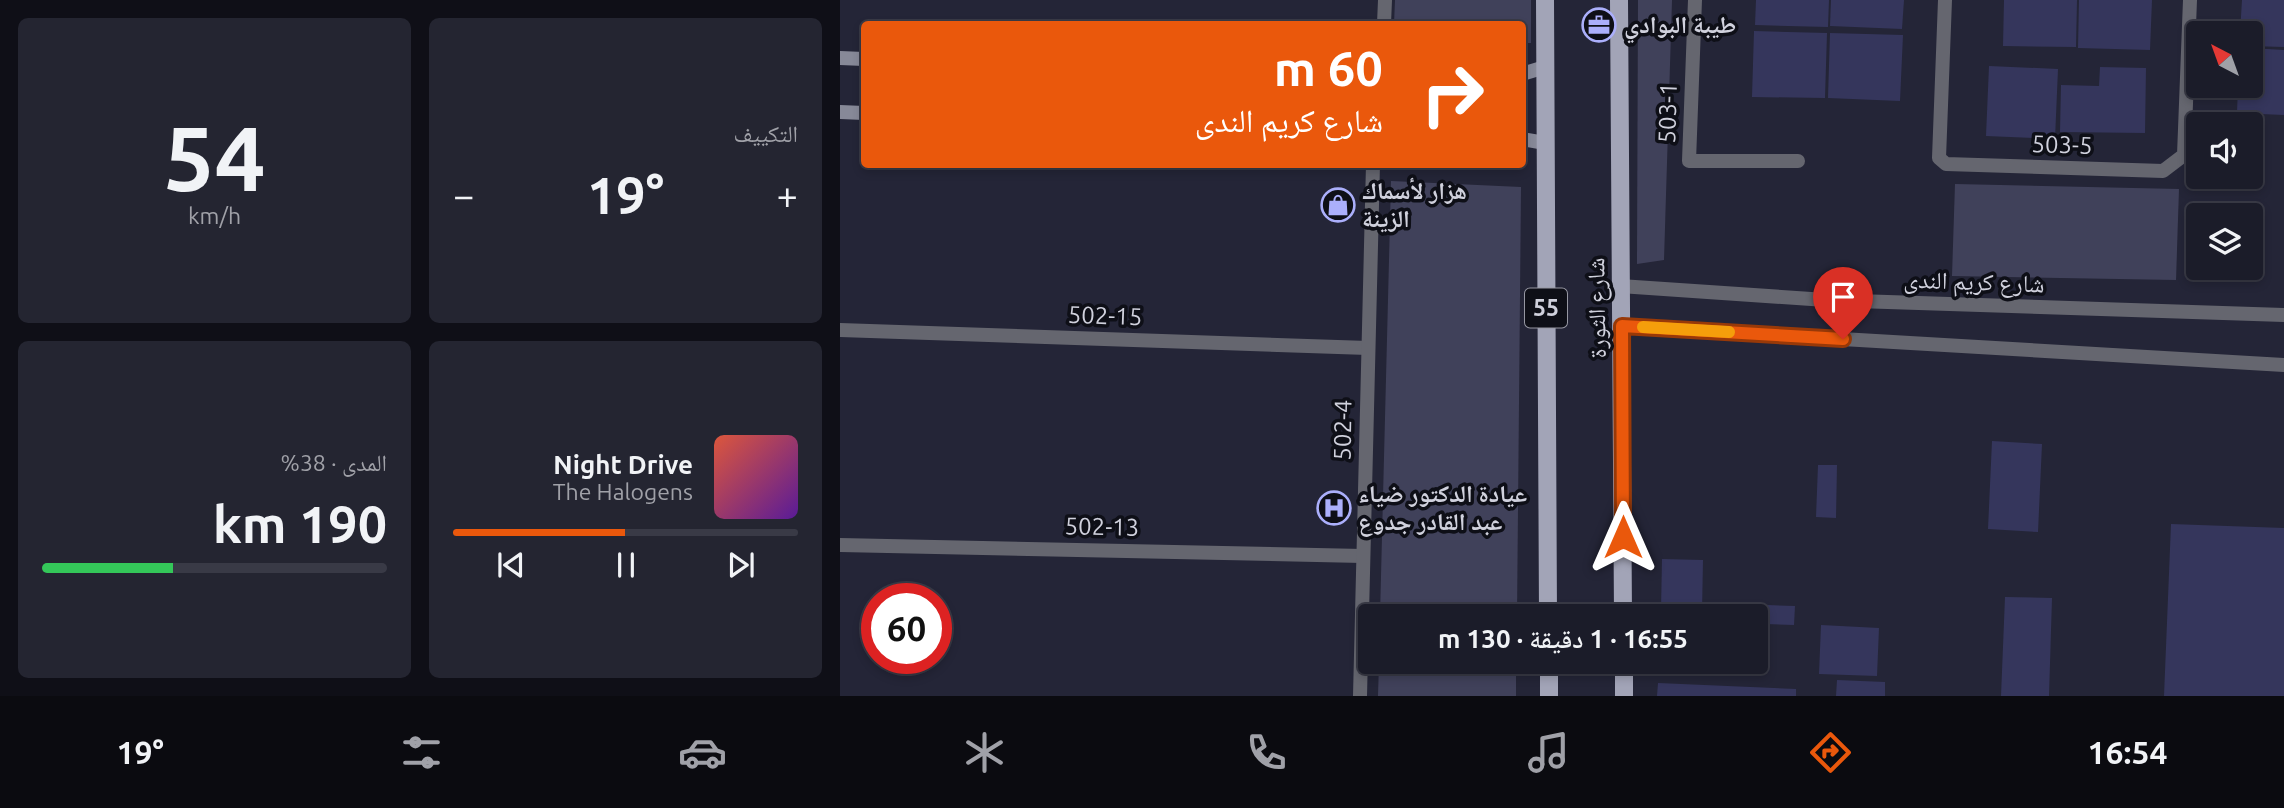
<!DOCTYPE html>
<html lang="ar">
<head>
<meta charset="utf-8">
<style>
	body { margin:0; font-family:Ubuntu,"Noto Naskh Arabic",sans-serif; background:#242531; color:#f1f3f6; direction:rtl; height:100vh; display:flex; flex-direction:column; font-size:26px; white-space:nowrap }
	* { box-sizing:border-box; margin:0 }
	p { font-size:23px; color:#a0a1a8 }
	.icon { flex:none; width:38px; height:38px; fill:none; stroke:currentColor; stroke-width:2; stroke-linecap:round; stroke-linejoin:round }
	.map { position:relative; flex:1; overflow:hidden; direction:ltr }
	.drawer { display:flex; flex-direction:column; gap:18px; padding:18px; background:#0f0f17; width:840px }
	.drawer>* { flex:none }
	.guide { position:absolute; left:21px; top:21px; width:665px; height:147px; border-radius:7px; box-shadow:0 4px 10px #0003,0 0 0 2px #393a46; direction:rtl; background:#ea580c; color:#fff; overflow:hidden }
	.needle { width:46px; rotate:319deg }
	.tools { position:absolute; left:1346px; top:21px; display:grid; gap:14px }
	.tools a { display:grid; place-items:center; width:77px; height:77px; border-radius:7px; background:#1b1c29; box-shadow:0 4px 10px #0003,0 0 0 2px #393a46; font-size:35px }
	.speed { position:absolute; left:21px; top:583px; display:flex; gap:14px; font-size:35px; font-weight:700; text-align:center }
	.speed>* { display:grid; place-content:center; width:91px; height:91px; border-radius:50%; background:#1b1c29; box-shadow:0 4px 10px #0003,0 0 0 2px #393a46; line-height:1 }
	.speed .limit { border:10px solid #d22; background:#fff; color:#111 }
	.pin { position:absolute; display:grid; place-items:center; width:60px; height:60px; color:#fff; margin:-72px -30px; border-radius:50% 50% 50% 0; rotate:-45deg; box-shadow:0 0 7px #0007 }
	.pin .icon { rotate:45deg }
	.me { position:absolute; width:77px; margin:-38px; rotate:0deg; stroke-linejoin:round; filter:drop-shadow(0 0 5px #0008) }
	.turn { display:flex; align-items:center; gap:24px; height:147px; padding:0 28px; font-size:32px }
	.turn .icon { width:91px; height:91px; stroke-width:2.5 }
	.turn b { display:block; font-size:49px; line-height:60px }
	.big { font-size:52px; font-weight:600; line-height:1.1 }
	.drawer .widget { flex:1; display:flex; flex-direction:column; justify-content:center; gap:10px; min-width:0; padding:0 24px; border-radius:10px; background:#242531 }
	.drawer .dial { align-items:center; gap:0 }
	.dial b { font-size:91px; line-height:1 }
	.song { display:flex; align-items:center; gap:21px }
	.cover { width:84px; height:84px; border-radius:10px; background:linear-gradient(135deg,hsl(10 70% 55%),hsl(270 70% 35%)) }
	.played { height:7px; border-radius:4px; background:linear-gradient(90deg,#ea580c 50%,#393a46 50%) }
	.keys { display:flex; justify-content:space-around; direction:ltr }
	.heat { display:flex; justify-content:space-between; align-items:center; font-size:38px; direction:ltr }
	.charge { height:10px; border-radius:5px; background:linear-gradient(90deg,#34c759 38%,#393a46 0) }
	.drawer .tiles { flex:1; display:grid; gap:18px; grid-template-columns:repeat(2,1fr) }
	.trip { position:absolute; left:518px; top:604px; width:410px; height:70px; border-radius:7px; background:#1b1c29; box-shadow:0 4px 10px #0003,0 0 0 2px #393a46; font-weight:600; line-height:70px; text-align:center; direction:rtl }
	.tabs { display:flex; height:112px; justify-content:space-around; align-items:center; background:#0b0b10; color:#a0a1a8 }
	.tabs .icon { width:49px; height:49px }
	.tabs .current { color:#ea580c }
	.tabs b { font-size:32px; color:#f1f3f6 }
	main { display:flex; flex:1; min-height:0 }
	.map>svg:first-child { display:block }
	.green { fill:#40415a }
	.building { fill:#35365c }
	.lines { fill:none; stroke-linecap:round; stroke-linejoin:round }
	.street { stroke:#65666f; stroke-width:14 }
	.secondary { stroke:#878998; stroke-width:14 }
	.primary { stroke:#a2a4b7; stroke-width:18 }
	.route-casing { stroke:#983908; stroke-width:18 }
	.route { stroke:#ea580c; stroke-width:12 }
	.slow { stroke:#f59e0b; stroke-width:12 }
	.labels { text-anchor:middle; stroke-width:7; stroke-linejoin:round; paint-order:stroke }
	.shield { fill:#0e0f17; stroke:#9697a2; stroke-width:2 }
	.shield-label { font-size:23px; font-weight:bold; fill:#d0d1dd }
	.poi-label { font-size:24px; font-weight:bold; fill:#d0d1dd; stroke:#0e0f17; text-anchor:start }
	.street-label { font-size:24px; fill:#d0d1dd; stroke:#0e0f17 }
</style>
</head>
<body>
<main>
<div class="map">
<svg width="1444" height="696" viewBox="0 0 1444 696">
	<rect width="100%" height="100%" fill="#242537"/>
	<g class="green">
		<polygon points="555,0 691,0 691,43 683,43 682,24 554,24"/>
		<polygon points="798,0 832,0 824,260 797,264"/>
		<polygon points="551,181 681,187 677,616 540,616"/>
		<polygon points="1115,184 1339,189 1336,280 1112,276"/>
		<polygon points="539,662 676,662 676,696 538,696"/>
	</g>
	<g class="building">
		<polygon points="916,0 989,0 988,27 915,25"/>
		<polygon points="991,0 1064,0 1062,29 990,26"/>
		<polygon points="1164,0 1237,0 1236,47 1163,46"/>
		<polygon points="1239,0 1312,0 1310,50 1238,48"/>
		<polygon points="1402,0 1444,0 1444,47 1410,46 1410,33 1400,33"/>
		<polygon points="914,31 987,33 985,98 912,97"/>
		<polygon points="990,33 1063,35 1060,101 988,98"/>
		<polygon points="1410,48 1444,50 1444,115 1397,113 1398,86 1410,86"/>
		<polygon points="1149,66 1218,69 1215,139 1146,136"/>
		<polygon points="1260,67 1306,68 1305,133 1220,132 1221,85 1259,86"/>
		<polygon points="1152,441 1202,444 1198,532 1148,529"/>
		<polygon points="978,465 997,465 996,518 976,517"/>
		<polygon points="1331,524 1444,528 1444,696 1324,696"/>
		<polygon points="822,559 863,560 862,612 821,610"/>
		<polygon points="1165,597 1212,598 1209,696 1161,696"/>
		<polygon points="927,605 955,606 954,625 925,624"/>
		<polygon points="981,625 1039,628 1037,676 979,674"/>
		<polygon points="997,680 1045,682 1045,696 996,696"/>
		<polygon points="818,683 956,689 956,696 817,696"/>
	</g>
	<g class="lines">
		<g class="street">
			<polyline points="855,0 849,161 958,161"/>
			<polyline points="1105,0 1099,158 1106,164 1323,171 1344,155 1350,0"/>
			<polyline points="544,24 545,0"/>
			<polyline points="780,286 986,300 1444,315"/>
			<polyline points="782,326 1444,365"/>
			<polyline points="0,330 528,348"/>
			<polyline points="0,545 523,556"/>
			<polyline points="520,696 533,164"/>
		</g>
		<g class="secondary">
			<polyline points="0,58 24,59"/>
			<polyline points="682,74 705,67"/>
			<polyline points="0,112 24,113"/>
			<polyline points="682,139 705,143"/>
		</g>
		<g class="primary">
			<polyline points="705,0 708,616"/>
			<polyline points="779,0 783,616"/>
			<polyline points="709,662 709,696"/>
			<polyline points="784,662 784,696"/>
		</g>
	</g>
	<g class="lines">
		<defs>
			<polyline id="route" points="783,537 782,326 1003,339"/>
		</defs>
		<use href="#route" class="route-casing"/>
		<use href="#route" class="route"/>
		<polyline class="slow" points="803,327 889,332"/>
	</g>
	<defs>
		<symbol id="office-ring" viewBox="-11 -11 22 22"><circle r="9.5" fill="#0e0f17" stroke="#abaffb" stroke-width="1.5"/><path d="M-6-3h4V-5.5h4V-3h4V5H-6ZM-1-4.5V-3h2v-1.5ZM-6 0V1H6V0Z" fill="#abaffb"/></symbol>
		<symbol id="shop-ring" viewBox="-11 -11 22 22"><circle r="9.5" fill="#0e0f17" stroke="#abaffb" stroke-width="1.5"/><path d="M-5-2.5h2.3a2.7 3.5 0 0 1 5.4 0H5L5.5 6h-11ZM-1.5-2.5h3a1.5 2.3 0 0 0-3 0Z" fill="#abaffb"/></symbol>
		<symbol id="hospital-ring" viewBox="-11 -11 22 22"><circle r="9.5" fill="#0e0f17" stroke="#abaffb" stroke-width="1.5"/><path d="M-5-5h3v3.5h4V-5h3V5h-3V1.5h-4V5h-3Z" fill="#abaffb"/></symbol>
	</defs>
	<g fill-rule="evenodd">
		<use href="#office-ring" x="740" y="6" width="38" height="38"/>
		<use href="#shop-ring" x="479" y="186" width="38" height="38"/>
		<use href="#hospital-ring" x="475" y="489" width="38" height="38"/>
	</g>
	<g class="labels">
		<rect class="shield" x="685" y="288.5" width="42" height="39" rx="5"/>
		<g class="shield-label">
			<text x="706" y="316">55</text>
		</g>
		<g class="poi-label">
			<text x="784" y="33">طيبة البوادي</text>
			<text x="522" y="199">هزار لأسماك<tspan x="522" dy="28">الزينة</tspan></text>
			<text x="518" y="502">عيادة الدكتور ضياء<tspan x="518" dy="28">عبد القادر جدوع</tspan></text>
		</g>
		<g class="street-label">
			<text transform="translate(828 113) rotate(-88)" y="8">503-1</text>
			<text transform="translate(1222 145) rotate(2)" y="8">503-5</text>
			<text transform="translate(1134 282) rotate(2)" y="8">شارع كريم الندى</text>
			<text transform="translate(757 308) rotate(-91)" y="8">شارع الثورة</text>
			<text transform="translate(265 316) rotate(2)" y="8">502-15</text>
			<text transform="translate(503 430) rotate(-89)" y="8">502-4</text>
			<text transform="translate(262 527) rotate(1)" y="8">502-13</text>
		</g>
	</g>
</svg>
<div class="tools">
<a><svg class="needle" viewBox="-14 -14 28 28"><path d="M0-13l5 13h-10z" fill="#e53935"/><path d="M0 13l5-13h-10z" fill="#a0a1a8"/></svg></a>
<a><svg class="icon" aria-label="sound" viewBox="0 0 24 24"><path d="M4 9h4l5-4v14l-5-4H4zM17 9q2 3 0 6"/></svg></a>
<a><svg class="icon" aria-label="layers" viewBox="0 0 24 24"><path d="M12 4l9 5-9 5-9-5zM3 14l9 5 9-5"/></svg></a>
</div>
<div class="speed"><div class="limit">60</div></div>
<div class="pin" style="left:1003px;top:339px;background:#d93025"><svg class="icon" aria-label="arrive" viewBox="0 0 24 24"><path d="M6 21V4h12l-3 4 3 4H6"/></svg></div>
<svg class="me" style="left:783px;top:537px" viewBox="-20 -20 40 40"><path d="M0-17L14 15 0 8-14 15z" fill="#ea580c" stroke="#fff" stroke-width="4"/></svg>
<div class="trip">16:55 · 1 دقيقة · 130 m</div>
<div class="guide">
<div class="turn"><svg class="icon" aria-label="right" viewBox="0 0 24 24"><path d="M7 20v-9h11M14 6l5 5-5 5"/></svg><div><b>60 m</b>شارع كريم الندى</div></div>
</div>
</div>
<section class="drawer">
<div class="tiles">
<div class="widget"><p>التكييف</p>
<div class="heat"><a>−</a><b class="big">19°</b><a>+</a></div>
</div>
<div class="widget dial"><b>54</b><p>km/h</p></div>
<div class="widget">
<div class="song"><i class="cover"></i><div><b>Night Drive</b><p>The Halogens</p></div></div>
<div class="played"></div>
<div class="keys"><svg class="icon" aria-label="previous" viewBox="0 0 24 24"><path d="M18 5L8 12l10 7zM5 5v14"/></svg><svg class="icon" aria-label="pause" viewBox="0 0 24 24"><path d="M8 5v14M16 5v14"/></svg><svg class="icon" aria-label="next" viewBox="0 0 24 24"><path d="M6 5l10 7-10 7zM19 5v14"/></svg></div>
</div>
<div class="widget"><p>المدى · 38%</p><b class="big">190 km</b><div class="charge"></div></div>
</div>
</section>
</main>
<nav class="tabs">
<b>16:54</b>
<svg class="icon current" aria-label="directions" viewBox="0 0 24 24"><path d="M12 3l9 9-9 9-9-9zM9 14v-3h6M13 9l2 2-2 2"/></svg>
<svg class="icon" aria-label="music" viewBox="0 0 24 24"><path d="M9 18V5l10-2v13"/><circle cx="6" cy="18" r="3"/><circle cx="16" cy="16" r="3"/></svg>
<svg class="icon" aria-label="phone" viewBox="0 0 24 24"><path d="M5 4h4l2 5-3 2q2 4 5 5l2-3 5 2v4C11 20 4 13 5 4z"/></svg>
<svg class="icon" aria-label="climate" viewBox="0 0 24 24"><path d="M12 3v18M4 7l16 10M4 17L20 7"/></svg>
<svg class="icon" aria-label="car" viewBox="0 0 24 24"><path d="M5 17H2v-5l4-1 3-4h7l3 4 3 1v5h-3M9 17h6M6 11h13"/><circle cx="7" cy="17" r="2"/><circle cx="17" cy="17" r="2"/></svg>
<svg class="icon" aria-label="filters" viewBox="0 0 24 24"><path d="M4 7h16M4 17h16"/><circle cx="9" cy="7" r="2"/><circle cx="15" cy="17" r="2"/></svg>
<b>19°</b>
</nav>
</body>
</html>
